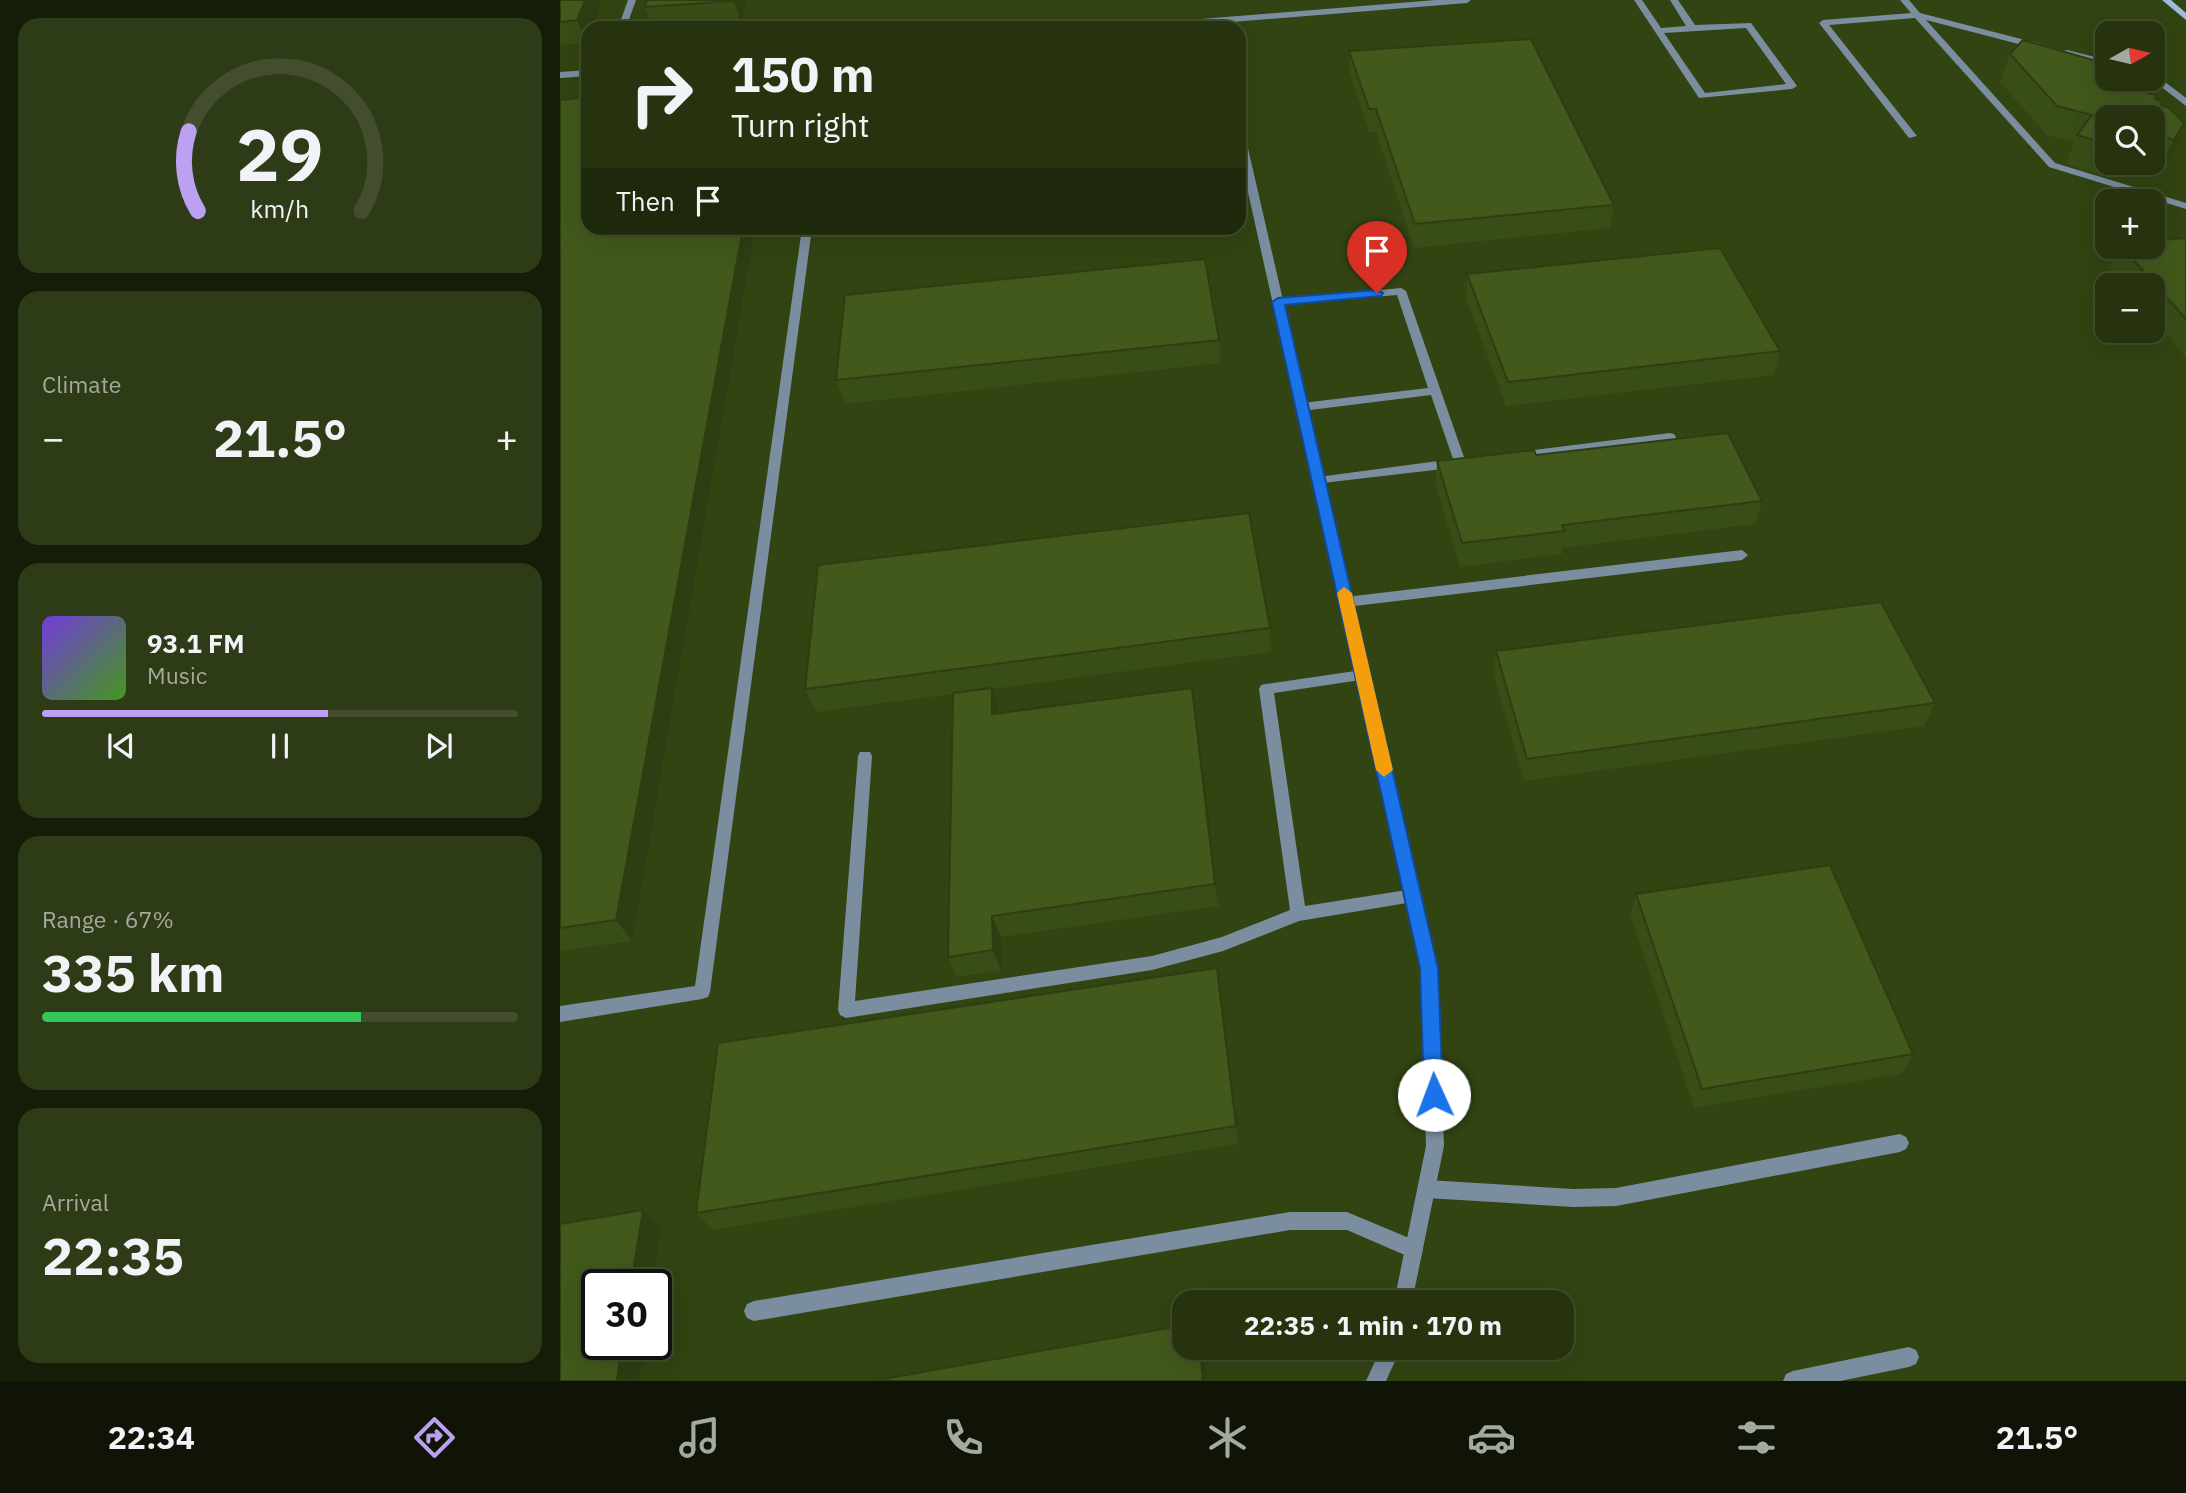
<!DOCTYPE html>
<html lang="en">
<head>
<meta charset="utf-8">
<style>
	body { margin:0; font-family:"IBM Plex Sans",sans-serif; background:#2e3b17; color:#f1f3f6; height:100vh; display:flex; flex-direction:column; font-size:26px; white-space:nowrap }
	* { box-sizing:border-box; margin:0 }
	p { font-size:23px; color:#a4aa9e }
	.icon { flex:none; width:38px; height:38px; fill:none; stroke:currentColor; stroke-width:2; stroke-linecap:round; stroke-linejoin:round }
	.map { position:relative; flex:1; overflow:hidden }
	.drawer { display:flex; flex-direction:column; gap:18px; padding:18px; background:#151c08; width:560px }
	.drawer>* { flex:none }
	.hud { position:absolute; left:21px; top:21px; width:665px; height:214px; border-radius:21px; box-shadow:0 7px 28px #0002,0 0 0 2px #424e2e; background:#26330e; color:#f1f3f6; overflow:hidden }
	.needle { width:46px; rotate:82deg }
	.buttons { position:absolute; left:1535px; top:21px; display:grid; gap:14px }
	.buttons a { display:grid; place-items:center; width:70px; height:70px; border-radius:14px; background:#26330e; box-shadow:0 7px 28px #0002,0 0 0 2px #424e2e; font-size:35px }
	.speed { position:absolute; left:21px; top:1269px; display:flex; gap:14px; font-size:35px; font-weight:700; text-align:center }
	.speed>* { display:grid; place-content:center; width:91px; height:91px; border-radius:50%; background:#26330e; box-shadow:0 7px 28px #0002,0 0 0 2px #424e2e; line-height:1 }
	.speed .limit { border:4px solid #111; border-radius:10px; background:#fff; color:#111 }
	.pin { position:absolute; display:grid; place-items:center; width:60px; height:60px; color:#fff; margin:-72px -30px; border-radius:50% 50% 50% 0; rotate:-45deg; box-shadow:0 0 7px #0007 }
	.pin .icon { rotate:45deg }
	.me { position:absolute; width:77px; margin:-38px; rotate:358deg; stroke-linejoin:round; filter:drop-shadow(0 0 5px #0008) }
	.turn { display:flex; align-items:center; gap:24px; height:147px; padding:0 35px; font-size:32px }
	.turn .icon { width:91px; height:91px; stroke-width:2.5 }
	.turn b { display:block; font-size:49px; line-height:60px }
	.then { display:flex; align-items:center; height:66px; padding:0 35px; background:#0003; gap:14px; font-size:26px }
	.big { font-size:52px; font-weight:700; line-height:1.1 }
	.drawer .widget { flex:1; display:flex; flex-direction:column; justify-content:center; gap:10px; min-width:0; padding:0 24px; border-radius:21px; background:#2e3b17 }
	.drawer .dial { align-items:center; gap:0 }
	.dial svg { height:182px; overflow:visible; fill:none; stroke:#424e2e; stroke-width:7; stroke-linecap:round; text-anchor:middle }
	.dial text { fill:#f1f3f6; stroke:none }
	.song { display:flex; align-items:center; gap:21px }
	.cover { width:84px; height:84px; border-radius:10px; background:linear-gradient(135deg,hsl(260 70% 55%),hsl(100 70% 35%)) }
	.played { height:7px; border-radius:4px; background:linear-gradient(90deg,#bca0f2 60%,#424e2e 60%) }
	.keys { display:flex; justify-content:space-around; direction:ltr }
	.heat { display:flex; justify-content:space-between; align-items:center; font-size:38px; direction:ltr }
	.charge { height:10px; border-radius:5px; background:linear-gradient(90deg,#34c759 67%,#424e2e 0) }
	.trip { position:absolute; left:612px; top:1290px; width:402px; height:70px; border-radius:21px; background:#26330e; box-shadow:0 7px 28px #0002,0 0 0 2px #424e2e; font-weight:700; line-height:70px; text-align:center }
	.menu { display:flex; height:112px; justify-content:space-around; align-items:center; background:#0f1406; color:#a4aa9e }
	.menu .icon { width:49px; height:49px }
	.menu .active { color:#bca0f2 }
	.menu b { font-size:32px; color:#f1f3f6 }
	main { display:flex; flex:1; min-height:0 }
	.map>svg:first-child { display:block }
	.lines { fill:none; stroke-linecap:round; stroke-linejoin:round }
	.lane { fill:#7b8ea0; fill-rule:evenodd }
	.street { fill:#7b8ea0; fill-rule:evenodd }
	.secondary { fill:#9dbbd8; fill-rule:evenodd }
	.wall { fill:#394d17 }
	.shaded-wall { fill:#2e3e13 }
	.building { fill:#42591b; stroke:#2e3e13; stroke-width:2 }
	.route { fill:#1a73e8; stroke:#114b97; stroke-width:2 }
	.slow { fill:#f59e0b }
</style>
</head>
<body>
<main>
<section class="drawer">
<div class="widget dial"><svg viewBox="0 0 100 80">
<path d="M14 69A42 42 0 1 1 86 69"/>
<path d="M14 69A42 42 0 0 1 10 34" stroke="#bca0f2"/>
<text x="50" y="56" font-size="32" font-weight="700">29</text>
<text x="50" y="72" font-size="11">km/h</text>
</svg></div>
<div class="widget"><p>Climate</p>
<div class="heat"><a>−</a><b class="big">21.5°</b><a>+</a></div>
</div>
<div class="widget">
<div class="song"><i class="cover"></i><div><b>93.1 FM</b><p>Music</p></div></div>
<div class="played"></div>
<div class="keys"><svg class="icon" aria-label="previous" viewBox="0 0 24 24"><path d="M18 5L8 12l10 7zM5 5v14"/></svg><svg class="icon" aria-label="pause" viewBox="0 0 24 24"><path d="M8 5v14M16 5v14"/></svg><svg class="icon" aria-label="next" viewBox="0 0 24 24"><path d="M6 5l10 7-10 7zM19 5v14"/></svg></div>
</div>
<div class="widget"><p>Range · 67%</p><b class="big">335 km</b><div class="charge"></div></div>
<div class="widget"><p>Arrival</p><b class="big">22:35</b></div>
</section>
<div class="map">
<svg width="1626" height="1381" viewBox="0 0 1626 1381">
	<rect width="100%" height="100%" fill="#324412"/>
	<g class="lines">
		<g class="lane">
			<polygon points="68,0 76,0 66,28 58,28"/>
			<path d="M1074,0H1082L1101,28L1126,26L1110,0H1118L1135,25L1191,23L1237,86L1232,89L1139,98ZM1186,28L1226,84L1145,93L1104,33Z"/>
			<polygon points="1340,0 1349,0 1360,13 1481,44 1481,48 1478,49 1366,20 1495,163 1626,203 1626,209 1489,167 1355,18 1269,25 1357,136 1349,138 1259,23 1263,20 1351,13"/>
			<polygon points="1507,50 1547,60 1547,66 1504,55 1504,51"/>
			<polygon points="1592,72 1626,98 1626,106 1591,79"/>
			<polygon points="242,228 252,228 150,992 148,997 142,999 0,1022 0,1006 135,986"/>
			<polygon points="841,288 846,291 906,463 900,467 754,484 752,481 754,478 758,477 893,459 871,395 742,411 736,407 742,403 868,388 837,295 718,305 713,302 714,300"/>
			<polygon points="1110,433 1114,434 1116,437 1114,440 958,460 952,456 958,452"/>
			<polygon points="1182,550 1188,555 1182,560 786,607 779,602 786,597"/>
			<polygon points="802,670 809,675 807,679 714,693 745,906 853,889 859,891 861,896 859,901 739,921 663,951 592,970 286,1018 280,1015 278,1010 298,756 300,752 310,752 312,756 295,1001 592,956 662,937 730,910 699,689 701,685 706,684"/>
			<polygon points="1340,1134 1346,1137 1349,1143 1346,1149 1340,1152 1056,1206 1013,1207 867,1198 861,1195 858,1189 861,1183 867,1180 1013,1189 1056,1188"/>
			<polygon points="730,1212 787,1212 861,1243 863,1250 861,1257 854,1259 787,1230 730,1230 194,1321 187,1318 184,1311 187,1304 194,1301"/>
			<polygon points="1349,1347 1356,1350 1359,1357 1356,1364 1349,1367 1280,1381 1223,1381 1226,1374 1233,1371"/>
		</g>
		<g class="street">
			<polygon points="876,0 911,0 907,3 598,28 563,28 567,25"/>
			<polygon points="28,70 28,76 0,78 0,72"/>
			<polygon points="679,128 684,131 877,968 884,1146 852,1302 834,1302 866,1146 861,968 679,152"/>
			<polygon points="821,1348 841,1348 826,1381 806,1381"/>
		</g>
		<polygon class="secondary" points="1602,0 1611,0 1626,13 1626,20"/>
	</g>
	<g class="wall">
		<polygon points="0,0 42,0 32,28 28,28 27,43 0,45"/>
		<polygon points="187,0 181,23 112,28 92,28 85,7"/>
		<polygon points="789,51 1054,205 1050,228 854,248 816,132 809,132 790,74"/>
		<polygon points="1450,54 1583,87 1601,106 1624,123 1611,152 1600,169 1581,163 1592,163 1592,117 1547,117 1547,163 1559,163 1548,177 1506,164 1514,142 1487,135 1440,82"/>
		<polygon points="0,100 72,941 0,951"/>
		<polygon points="406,228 476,228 408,234"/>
		<polygon points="1626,238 1626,357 1592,318 1592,285 1564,285 1550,268 1559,247 1592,247"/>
		<polygon points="907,274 1220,351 1214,375 946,406 906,298"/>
		<polygon points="659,340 661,363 285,404 276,380"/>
		<polygon points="976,455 1202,501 1196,524 1002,548 1002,554 900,567 876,485 877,461"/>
		<polygon points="710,628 711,652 432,689 439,713 632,688 659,906 441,937 441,971 397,977 388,957 393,694 256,712 245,689"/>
		<polygon points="936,651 1375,703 1364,726 964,781 934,675"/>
		<polygon points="1076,894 1353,1054 1341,1074 1134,1108 1070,915"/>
		<polygon points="657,968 661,989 679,1144 153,1230 136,1213"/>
	</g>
	<g class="shaded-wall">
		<polygon points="25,0 42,0 32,28 28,28 28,39 27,43 17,20"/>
		<polygon points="174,0 187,0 181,23 174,1"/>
		<polygon points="1624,123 1611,152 1600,169 1614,140"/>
		<polygon points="1554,163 1559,163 1548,177"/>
		<polygon points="183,228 195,228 72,941 56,920"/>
		<polygon points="432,688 439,711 439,737 432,714"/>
		<polygon points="632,688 636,711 659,906 655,884"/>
		<polygon points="432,916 441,937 441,971 433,950"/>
		<polygon points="657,968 661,989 679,1144 676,1126"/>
		<polygon points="83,1210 101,1227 92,1284 71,1284"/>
		<polygon points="62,1344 84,1344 79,1381 57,1381"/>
		<polygon points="640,1348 643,1348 646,1381 643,1381"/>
	</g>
	<g class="building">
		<polygon points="0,0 25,0 17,20 0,22"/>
		<polygon points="87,0 174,0 174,1 85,7"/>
		<polygon points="971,39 1054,205 855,224 816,109 809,109 789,51"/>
		<polygon points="1463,40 1547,64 1547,79 1579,79 1585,84 1583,87 1590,89 1588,93 1597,95 1595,99 1603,102 1601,105 1609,108 1624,123 1614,140 1592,133 1592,117 1547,117 1547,144 1517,135 1532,115 1497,106 1450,54"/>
		<polygon points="28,97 28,228 183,228 56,920 0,928 0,100"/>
		<polygon points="1626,238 1626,319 1562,247 1592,247 1592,241"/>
		<polygon points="1160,248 1220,351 948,382 907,274"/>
		<polygon points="645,259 659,340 276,380 285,295"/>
		<polygon points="1168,433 1202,501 1002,525 1005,531 902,543 877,461 974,450 976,455"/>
		<polygon points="689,513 710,628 245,689 258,565"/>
		<polygon points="1321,602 1375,703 967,759 936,651"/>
		<polygon points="432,688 432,714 632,688 655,884 432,916 433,950 388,957 393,693"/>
		<polygon points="1270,865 1353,1054 1142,1089 1076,894"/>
		<polygon points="657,968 676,1126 136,1213 158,1043"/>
		<polygon points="83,1210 71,1284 37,1284 37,1344 62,1344 57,1381 0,1381 0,1224"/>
		<polygon points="625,1325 625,1348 640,1348 643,1381 313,1381"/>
	</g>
	<polygon class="route" points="817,290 823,293 821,296 725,305 878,968 883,1095 881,1102 874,1104 867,1102 864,1095 860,968 712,302 718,298"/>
	<polygon class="slow" points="784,587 792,593 833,770 824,777 816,770 777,593"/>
</svg>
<div class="buttons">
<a><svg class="needle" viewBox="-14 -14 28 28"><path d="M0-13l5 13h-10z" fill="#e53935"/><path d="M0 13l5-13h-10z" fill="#a4aa9e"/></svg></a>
<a><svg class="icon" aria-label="search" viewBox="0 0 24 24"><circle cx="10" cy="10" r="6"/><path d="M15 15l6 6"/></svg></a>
<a>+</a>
<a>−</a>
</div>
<div class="speed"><div class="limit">30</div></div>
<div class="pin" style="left:817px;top:293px;background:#d93025"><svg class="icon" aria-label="arrive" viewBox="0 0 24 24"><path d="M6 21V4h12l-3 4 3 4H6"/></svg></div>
<svg class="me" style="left:874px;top:1095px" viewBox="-20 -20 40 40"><circle r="19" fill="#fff"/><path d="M0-13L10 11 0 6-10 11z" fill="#1a73e8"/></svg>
<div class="trip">22:35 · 1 min · 170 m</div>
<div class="hud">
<div class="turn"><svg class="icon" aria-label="right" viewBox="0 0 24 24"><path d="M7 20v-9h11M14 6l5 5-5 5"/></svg><div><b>150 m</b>Turn right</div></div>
<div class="then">Then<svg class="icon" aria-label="arrive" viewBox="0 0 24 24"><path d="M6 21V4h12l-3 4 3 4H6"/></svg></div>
</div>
</div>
</main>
<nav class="menu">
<b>22:34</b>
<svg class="icon active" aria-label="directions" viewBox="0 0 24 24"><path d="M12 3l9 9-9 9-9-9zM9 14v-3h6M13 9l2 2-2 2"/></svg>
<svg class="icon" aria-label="music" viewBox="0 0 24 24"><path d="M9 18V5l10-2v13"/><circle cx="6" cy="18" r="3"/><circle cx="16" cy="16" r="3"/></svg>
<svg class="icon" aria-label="phone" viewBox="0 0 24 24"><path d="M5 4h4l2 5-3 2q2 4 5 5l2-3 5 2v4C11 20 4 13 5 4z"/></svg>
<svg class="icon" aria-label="climate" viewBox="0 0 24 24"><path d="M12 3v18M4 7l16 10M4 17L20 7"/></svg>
<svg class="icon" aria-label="car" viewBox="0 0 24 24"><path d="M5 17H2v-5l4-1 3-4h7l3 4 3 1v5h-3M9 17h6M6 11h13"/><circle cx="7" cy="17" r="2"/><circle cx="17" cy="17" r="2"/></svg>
<svg class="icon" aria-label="filters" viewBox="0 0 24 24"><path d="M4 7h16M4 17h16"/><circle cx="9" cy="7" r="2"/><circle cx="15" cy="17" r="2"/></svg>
<b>21.5°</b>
</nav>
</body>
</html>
